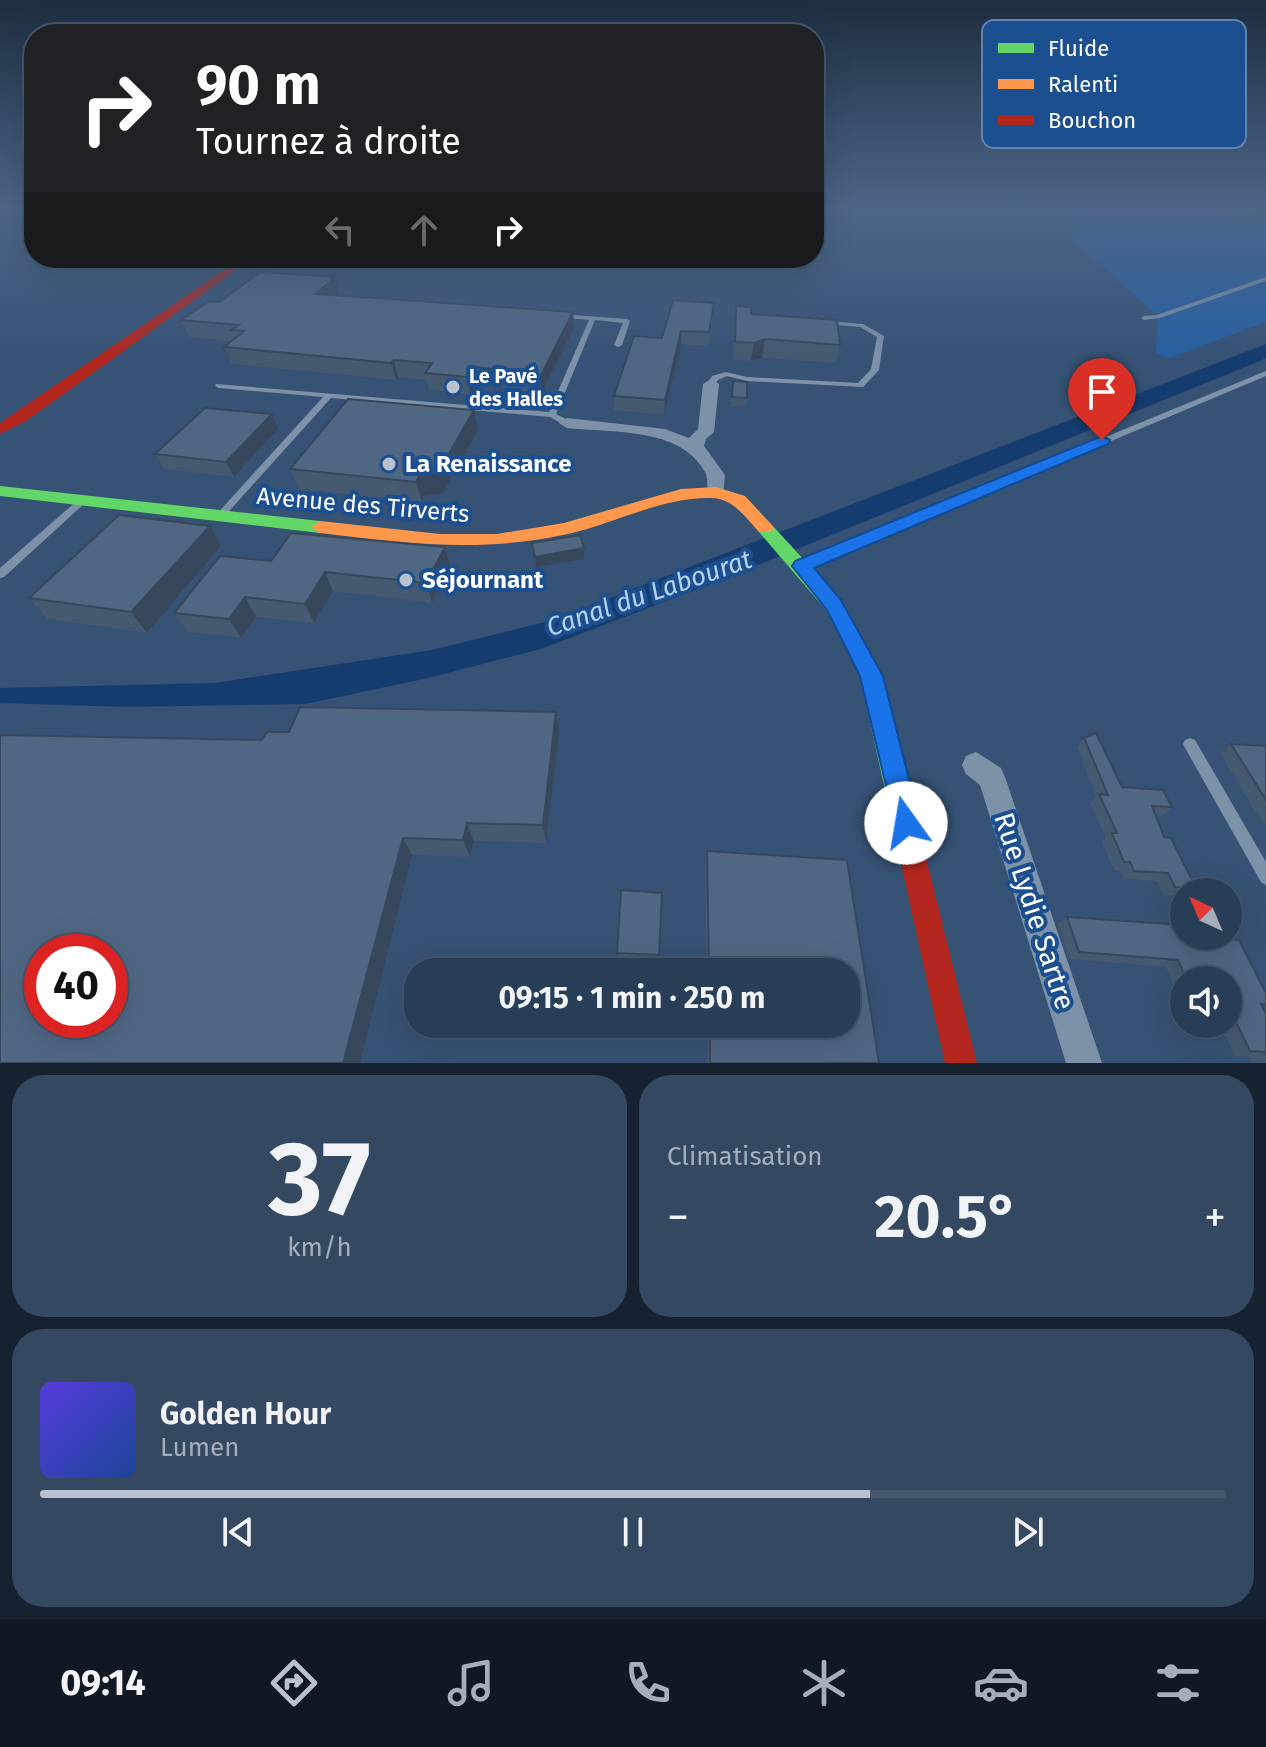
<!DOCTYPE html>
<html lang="fr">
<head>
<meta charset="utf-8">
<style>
	body { margin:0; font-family:"Fira Sans",sans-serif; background:#344961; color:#f1f3f6; height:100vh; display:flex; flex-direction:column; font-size:30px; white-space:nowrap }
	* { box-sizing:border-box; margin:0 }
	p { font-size:26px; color:#a5aeba }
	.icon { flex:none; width:44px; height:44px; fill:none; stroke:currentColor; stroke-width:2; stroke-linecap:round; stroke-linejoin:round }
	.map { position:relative; height:1063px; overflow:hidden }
	.drawer { display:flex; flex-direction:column; gap:12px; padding:12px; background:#162230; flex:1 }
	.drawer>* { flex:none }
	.top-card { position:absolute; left:24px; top:24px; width:800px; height:244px; border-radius:32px; box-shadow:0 8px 32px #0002,0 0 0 2px #44576d; background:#202124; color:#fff; overflow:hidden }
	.needle { width:52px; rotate:316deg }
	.buttons { position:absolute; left:1170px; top:878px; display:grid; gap:16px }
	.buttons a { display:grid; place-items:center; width:72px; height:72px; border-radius:50%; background:#283e57; box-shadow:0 8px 32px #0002,0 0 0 2px #44576d; font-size:40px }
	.speed { position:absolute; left:24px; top:934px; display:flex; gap:16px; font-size:40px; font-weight:700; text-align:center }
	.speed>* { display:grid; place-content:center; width:104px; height:104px; border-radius:50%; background:#283e57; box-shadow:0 8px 32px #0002,0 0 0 2px #44576d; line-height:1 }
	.speed .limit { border:12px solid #d22; background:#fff; color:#111 }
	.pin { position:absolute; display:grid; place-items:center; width:68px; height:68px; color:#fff; margin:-82px -34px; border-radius:50% 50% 50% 0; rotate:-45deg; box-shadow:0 0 8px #0007 }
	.pin .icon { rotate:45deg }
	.me { position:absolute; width:88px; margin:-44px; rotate:347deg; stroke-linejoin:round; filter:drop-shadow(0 0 6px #0008) }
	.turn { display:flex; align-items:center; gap:28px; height:168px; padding:0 40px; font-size:36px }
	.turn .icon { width:104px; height:104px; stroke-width:2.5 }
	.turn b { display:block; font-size:56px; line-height:68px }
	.lanes { display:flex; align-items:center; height:76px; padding:0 40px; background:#0003; justify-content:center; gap:40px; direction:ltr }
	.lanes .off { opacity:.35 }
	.big { font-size:60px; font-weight:700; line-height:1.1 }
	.drawer .tile { flex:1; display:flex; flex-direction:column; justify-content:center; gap:12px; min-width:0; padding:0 28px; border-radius:32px; background:#344961 }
	.drawer .dial { align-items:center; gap:0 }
	.dial b { font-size:104px; line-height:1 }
	.song { display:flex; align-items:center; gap:24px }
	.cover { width:96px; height:96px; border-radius:12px; background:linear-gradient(135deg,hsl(250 70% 55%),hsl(220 70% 35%)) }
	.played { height:8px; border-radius:4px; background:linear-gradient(90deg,#b9c2ce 70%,#44576d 70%) }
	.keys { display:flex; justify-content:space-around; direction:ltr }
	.heat { display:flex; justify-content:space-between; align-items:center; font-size:44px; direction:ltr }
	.drawer .tiles { flex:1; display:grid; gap:12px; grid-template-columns:1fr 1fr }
	.tile:last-child { grid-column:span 2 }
	.trip { position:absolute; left:404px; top:958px; width:456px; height:80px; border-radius:32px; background:#283e57; box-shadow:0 8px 32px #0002,0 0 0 2px #44576d; font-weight:700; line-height:80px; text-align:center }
	.dock { display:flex; height:128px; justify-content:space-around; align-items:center; background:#101923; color:#a5aeba }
	.dock .icon { width:56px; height:56px }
	.dock .current { color:#b9c2ce }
	.dock b { font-size:36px; color:#f1f3f6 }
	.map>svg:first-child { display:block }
	.green { fill:#265fa1 }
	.water { fill:#153c6e }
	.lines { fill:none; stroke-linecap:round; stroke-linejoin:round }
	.lane { fill:#7d92a8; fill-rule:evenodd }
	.street { fill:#7d92a8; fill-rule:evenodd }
	.fast { fill:#63d668; fill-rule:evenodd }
	.slow { fill:#ff974d; fill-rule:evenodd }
	.jam { fill:#b3261e; fill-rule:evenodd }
	.wall { fill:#455971 }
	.shaded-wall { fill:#38485c }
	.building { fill:#506783; stroke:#38485c; stroke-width:2; fill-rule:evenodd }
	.route { fill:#1a73e8; stroke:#114b97; stroke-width:2 }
	.poi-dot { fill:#b9c2ce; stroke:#1b4f8f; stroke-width:3 }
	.labels { text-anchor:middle; stroke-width:8; stroke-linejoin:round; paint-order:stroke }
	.far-poi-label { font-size:20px; font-weight:bold; fill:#fff; stroke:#1b4f8f; text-anchor:start }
	.poi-label { font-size:24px; font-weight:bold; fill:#fff; stroke:#1b4f8f; text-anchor:start }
	.street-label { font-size:24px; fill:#fff; stroke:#1b4f8f }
	.water-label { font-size:26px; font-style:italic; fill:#b5d3f5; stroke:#1b4f8f }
	.near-street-label { font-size:28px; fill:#fff; stroke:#1b4f8f }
	.key { fill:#1b4f8f; stroke:#5f84b1; stroke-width:2 }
	.key-label { font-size:22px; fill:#fff }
</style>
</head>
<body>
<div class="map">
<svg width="1266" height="1063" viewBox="0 0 1266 1063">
	<rect width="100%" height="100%" fill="#365274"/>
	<polygon class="green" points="1080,210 1266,210 1266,322 1169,358 1156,354 1158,316 1071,238"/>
	<polygon class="water" points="1266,344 1266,358 1260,361 711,584 541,649 428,678 306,704 127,707 0,703 0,688 215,683 432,650 553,620"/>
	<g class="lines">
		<g class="lane">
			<polygon points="1266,277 1266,281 1160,318 1144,320 1141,318 1144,316 1157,315"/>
			<polygon points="560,314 627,319 630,321 622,345 618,347 614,345 623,323 595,320 556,414 570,421 570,425 564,425 550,417 331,398 223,518 217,518 215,516 323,397 219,388 215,386 216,384 549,412 589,320 558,317 557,316"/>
			<polygon points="826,321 863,324 884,336 879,370 863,387 747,381 727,376 718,380 714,386 708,386 707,384 712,376 726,372 747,377 858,383 871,369 877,337 860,327 824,324 824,322"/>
			<polygon points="1266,371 1266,376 807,569 799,569 798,566 799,563"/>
			<polygon points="82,498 85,499 87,501 85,503 4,577 0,578 0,568 79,499"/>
			<polygon points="1190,738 1195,740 1266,862 1266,885 1261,882 1185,748 1183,744 1185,740"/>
		</g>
		<g class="street">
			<path d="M711,379L719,384L714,432L706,439L704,446L725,475L723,496H709C706,488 709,480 705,472C681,427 612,433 567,428L559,423L567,418L665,429L689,438L698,429L703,384Z"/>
			<polygon points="976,752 1001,768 1005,777 1102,1063 1066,1063 980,785 966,774 962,765 966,756"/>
		</g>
		<g class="fast">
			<polygon points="0,486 320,521 329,527 320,533 0,496"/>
			<polygon points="765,522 771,524 841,600 882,676 925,854 922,864 912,867 902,864 899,854 860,676 826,610 759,532 756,528"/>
		</g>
		<path class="slow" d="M716,487L745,496L771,524L774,528L771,532H759C745,517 733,498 711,498C660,497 613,525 563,535C477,553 406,543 320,533L311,527L320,521L440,534H497L564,523L681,489Z"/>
		<g class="jam">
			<polygon points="241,258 253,258 26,421 0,434 0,423"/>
			<polygon points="912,841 922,844 925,854 977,1063 945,1063 899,854 902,844"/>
		</g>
	</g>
	<g class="wall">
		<polygon points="1210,210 1266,210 1266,217 1233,220"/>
		<polygon points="335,277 339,293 337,295 573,312 574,328 540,396 513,394 512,388 476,384 470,394 429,390 427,380 398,377 396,380 232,364 224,347 232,341 189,337 181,320 220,302"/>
		<polygon points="736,306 751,314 840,345 836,363 762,358 751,361 733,360"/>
		<polygon points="713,316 708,346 681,344 664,415 614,410 614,396 662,338"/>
		<polygon points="733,381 747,398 746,407 731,406"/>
		<polygon points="474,410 478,430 443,493 424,496 422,502 299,489 290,469"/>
		<polygon points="278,429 234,477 164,469 155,454"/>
		<polygon points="210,526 221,546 147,633 48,619 29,598"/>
		<polygon points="445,547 450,567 432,603 333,591 314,623 256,617 241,638 188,632 174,613 271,561"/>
		<polygon points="559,732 546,843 474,841 470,857 412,855 262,740"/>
		<polygon points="1084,738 1122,787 1172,807 1162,816 1155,815 1164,837 1196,888 1191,892 1184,892 1184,896 1163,895 1157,881 1124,879 1120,871 1114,870 1102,842 1106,838 1090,803 1096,797 1077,747"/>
		<polygon points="1231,744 1266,746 1266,825 1263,824 1220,753"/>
		<polygon points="707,851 847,860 879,1063 707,1063 706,1024 846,1024 846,972 706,972 705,867"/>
		<polygon points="662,893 659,963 618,960 617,953"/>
		<polygon points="1067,917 1206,938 1266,993 1266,1009 1264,1010 1266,1014 1266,1063 1252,1063 1250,1057 1235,1056 1220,1024 1228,1024 1228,980 1184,980 1184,1006 1182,1006 1166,967 1070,959 1058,924"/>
	</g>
	<g class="shaded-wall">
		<polygon points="1266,213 1266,217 1233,220 1235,216"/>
		<polygon points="335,277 339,293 321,310 316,294"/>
		<polygon points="573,312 574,328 540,396 539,379"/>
		<polygon points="681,331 681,344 664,415 665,400"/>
		<polygon points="765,339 762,358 751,361 754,343"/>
		<polygon points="394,360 398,377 396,380 391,363"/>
		<polygon points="473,367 476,384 470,394 467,377"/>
		<polygon points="474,410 478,430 443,493 424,496 422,502 416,482"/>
		<polygon points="272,414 278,429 234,477 226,462"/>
		<polygon points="210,526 221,546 147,633 131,612"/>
		<polygon points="445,547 450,567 432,603 426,583"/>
		<polygon points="584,548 584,559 536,567 535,557"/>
		<polygon points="325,572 333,591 314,623 305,604"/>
		<polygon points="245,597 256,617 241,638 229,619"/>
		<polygon points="556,712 559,732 546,843 543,825"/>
		<polygon points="467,823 474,841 470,857 463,840"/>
		<polygon points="403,838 412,855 360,1063 343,1063"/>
	</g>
	<g class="building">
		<polygon points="1221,210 1266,210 1266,213 1235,216"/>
		<polygon points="260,272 335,277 316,294 573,312 539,379 511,376 514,371 473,367 467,377 425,373 432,363 394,360 391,363 224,347 244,331 232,330 239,325 181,320 209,301 220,302"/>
		<polygon points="673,300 714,303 709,332 681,331 665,400 614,396 634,336 662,338"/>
		<polygon points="736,306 751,307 751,314 837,320 840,345 765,339 754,343 735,342"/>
		<polygon points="733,381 747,382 747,398 732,397"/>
		<polygon points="348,399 474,410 438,473 419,476 416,482 290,469"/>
		<polygon points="205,408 272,414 226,462 155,454"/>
		<polygon points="119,515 210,526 131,612 29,598"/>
		<polygon points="291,533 445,547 426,583 325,572 305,604 245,597 229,619 174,613 220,556 271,561"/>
		<polygon points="580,535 584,548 535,557 532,543"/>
		<path d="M300,707L556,712L543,825L467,823L463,840L403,838L343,1063H0V735L262,740L267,732H289ZM42,952H110V1020H42Z"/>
		<polygon points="1096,733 1122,787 1163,790 1172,807 1152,806 1164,837 1171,838 1196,888 1175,887 1168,873 1134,871 1130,862 1124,862 1112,833 1117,833 1099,794 1108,795 1084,738"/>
		<polygon points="1231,744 1266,746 1266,800"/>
		<polygon points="707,851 847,860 879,1063 710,1063 710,1024 846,1024 846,972 709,972"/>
		<polygon points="621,890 662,893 659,955 617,953"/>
		<polygon points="1067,917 1184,925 1184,936 1205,936 1206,938 1239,940 1266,993 1266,1005 1261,1004 1266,1014 1266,1055 1265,1052 1250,1051 1228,1006 1228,980 1187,980 1178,960 1079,952"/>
	</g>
	<linearGradient id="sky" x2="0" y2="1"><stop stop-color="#1e2d40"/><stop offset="0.58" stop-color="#4c6688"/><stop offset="1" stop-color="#4c6688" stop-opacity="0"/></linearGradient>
	<rect width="1266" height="359" fill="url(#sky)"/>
	<polygon class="route" points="1102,436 1110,440 1108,444 814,568 841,600 883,676 920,823 916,832 906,836 897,832 860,676 827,610 792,566 795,561"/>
	<g class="poi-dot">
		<circle cx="453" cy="387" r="8"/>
		<circle cx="389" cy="464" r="8"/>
		<circle cx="406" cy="580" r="8"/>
	</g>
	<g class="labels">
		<g class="far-poi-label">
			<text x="469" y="383">Le Pavé<tspan x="469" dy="23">des Halles</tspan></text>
		</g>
		<g class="poi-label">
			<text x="405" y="472">La Renaissance</text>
			<text x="422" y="588">Séjournant</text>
		</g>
		<g class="street-label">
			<text transform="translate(363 505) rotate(5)" y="8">Avenue des Tirverts</text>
		</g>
		<g class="water-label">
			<text transform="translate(649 593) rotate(-19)" y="9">Canal du Labourat</text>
		</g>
		<g class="near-street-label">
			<text transform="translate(1035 911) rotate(72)" y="10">Rue Lydie Sartre</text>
		</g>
	</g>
	<rect x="982" y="20" width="264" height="128" rx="12" class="key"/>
	<rect x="998" y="43" width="36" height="10" fill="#63d668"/>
	<rect x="998" y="79" width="36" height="10" fill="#ff974d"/>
	<rect x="998" y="115" width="36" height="10" fill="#b3261e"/>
	<g class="key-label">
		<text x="1048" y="56">Fluide</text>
		<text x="1048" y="92">Ralenti</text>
		<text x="1048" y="128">Bouchon</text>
	</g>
</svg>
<div class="buttons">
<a><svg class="needle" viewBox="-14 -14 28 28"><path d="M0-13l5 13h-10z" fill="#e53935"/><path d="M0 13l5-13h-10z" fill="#a5aeba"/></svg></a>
<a><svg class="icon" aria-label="sound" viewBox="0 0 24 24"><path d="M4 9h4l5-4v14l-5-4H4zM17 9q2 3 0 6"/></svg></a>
</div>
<div class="speed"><div class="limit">40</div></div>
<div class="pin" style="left:1102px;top:440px;background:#d93025"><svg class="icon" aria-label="arrive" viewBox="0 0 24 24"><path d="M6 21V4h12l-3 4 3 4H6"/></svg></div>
<svg class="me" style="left:906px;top:823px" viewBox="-20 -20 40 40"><circle r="19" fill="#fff"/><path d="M0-13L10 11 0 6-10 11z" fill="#1a73e8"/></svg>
<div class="trip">09:15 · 1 min · 250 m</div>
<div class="top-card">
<div class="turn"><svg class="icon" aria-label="right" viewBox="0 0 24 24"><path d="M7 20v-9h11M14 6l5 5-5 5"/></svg><div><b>90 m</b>Tournez à droite</div></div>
<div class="lanes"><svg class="icon off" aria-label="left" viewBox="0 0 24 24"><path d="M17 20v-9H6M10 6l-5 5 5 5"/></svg><svg class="icon off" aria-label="ahead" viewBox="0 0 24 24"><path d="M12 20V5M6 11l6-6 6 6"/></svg><svg class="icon" aria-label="right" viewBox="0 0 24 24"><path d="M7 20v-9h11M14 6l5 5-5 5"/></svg></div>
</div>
</div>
<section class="drawer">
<div class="tiles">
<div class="tile dial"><b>37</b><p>km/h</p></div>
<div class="tile"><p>Climatisation</p>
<div class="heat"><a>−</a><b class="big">20.5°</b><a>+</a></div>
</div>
<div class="tile">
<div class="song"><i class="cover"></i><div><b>Golden Hour</b><p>Lumen</p></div></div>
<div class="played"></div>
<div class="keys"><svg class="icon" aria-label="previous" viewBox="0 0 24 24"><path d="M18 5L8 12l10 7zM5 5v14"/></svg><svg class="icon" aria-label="pause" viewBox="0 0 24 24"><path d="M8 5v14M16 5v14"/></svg><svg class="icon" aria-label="next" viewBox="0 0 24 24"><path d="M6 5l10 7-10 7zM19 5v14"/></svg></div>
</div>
</div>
</section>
<nav class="dock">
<b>09:14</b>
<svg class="icon current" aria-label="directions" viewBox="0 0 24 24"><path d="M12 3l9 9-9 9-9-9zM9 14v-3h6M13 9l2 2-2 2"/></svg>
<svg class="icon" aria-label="music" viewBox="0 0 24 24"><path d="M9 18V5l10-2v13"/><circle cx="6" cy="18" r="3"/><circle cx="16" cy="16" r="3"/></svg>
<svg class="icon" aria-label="phone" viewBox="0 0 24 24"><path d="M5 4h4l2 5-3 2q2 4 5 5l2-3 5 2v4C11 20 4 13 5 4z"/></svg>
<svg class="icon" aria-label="climate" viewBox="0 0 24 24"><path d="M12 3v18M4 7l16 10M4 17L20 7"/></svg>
<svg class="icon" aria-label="car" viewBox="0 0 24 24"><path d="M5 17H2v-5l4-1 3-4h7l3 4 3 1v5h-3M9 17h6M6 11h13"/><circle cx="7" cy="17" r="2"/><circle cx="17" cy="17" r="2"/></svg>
<svg class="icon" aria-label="filters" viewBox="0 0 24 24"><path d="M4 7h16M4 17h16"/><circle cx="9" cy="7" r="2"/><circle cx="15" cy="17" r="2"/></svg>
</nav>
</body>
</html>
